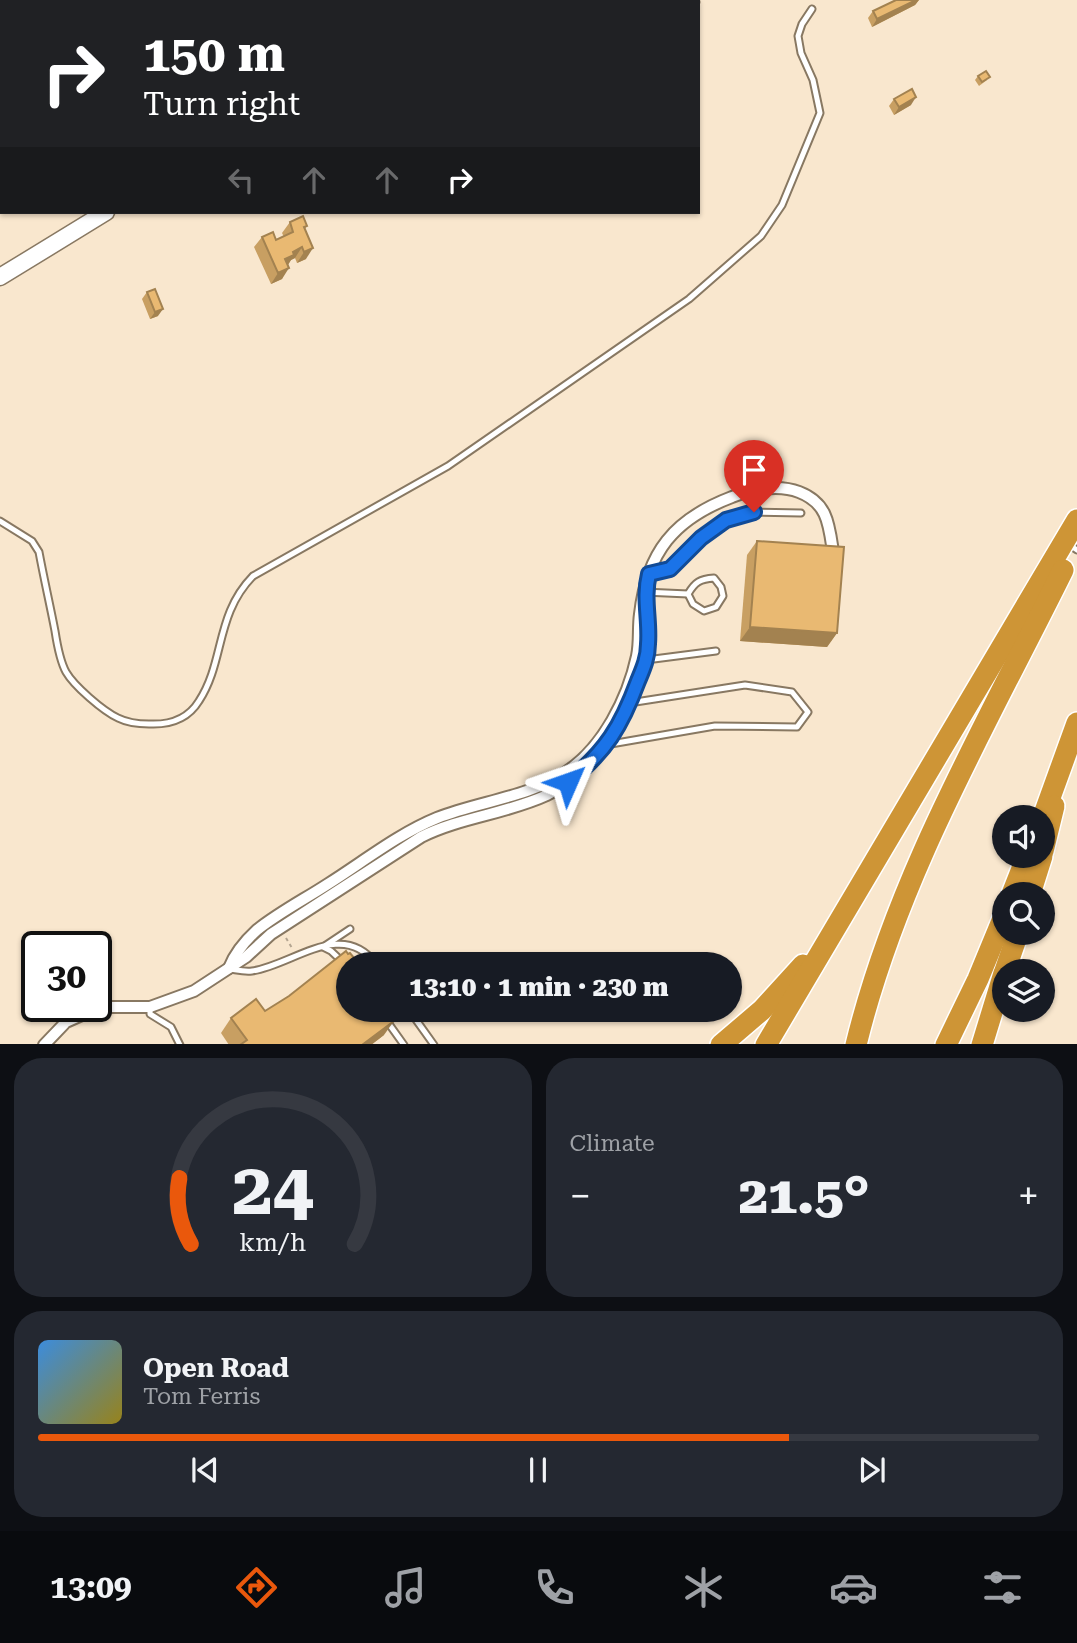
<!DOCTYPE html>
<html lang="en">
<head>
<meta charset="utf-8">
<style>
	body { margin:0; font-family:"Roboto Serif",serif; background:#242831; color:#f1f3f6; height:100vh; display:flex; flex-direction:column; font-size:26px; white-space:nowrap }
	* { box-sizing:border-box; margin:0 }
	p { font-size:23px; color:#9ea1a6 }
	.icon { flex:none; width:38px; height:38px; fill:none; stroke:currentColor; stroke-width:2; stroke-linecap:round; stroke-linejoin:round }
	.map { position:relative; height:1044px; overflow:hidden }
	.side { display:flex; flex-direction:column; gap:14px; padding:14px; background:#0d0f14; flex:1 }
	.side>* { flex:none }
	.guide { position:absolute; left:0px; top:0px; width:700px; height:214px; box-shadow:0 2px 5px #0004; background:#202124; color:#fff; overflow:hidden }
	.controls { position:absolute; left:992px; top:805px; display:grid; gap:14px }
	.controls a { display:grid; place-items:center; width:63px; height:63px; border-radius:50%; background:#171b24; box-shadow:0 2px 5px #0004; font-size:35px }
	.speed { position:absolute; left:21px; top:931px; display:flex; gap:14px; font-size:35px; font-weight:700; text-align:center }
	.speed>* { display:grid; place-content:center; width:91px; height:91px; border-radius:50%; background:#171b24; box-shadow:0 2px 5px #0004; line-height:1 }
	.speed .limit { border:4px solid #111; border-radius:10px; background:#fff; color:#111 }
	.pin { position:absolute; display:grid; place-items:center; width:60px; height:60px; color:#fff; margin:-72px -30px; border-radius:50% 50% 50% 0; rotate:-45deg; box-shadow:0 0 7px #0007 }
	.pin .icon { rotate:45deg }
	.me { position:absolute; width:77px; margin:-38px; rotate:47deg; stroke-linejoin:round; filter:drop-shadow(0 0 5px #0008) }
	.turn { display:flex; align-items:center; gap:24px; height:147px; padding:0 28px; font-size:32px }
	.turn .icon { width:91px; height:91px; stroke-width:2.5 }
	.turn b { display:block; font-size:49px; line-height:60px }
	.lanes { display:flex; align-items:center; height:66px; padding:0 28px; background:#0003; justify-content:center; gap:35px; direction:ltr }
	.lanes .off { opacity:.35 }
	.big { font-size:52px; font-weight:800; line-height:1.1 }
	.side .card { flex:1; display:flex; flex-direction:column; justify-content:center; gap:10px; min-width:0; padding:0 24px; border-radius:28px; background:#242831 }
	.side .dial { align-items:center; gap:0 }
	.dial svg { height:182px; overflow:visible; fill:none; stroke:#363941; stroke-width:7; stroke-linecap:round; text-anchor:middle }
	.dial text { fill:#f1f3f6; stroke:none }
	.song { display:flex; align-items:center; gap:21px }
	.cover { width:84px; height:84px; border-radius:10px; background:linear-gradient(135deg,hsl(210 70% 55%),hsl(50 70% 35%)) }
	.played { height:7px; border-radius:4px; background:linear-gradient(90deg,#ea580c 75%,#363941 75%) }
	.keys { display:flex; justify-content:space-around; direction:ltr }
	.heat { display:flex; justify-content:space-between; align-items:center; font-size:38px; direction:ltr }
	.side .tiles { flex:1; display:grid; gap:14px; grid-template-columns:1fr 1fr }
	.card:last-child { grid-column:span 2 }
	.trip { position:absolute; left:336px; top:952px; width:406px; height:70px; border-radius:35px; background:#171b24; box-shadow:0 2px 5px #0004; font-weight:800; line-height:70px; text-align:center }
	.dock { display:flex; height:112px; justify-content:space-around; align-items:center; background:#090b0e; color:#9ea1a6 }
	.dock .icon { width:49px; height:49px }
	.dock .on { color:#ea580c }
	.dock b { font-size:32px; color:#f1f3f6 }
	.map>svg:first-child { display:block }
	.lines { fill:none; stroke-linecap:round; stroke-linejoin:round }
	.lane-casing { stroke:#887862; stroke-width:9 }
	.street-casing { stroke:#887862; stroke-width:14 }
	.secondary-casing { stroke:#887862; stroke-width:19 }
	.highway-casing { stroke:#fff; stroke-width:24 }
	.path { stroke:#b4a591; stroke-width:2; stroke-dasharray:3.5 3.5; stroke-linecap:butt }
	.lane { stroke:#fff; stroke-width:5 }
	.street { stroke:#fff; stroke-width:10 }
	.secondary { stroke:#fff; stroke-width:16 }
	.highway { stroke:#ce9536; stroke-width:21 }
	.wall { fill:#c89f62 }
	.shaded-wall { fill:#a38250 }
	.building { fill:#e9b972; stroke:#a38250; stroke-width:2 }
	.route-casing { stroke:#114b97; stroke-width:18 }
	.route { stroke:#1a73e8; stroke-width:12 }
</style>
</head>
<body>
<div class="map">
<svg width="1077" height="1045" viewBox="0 0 1077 1045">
	<rect width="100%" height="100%" fill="#f9e7ce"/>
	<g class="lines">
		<defs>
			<g id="lane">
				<polyline points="695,0 696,2"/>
				<polyline points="751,491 754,512"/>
				<path d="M0,521L32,541L39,552C44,579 50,605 55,631C57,644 60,661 66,672C74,686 103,711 118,718C126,722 139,724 149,724C169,725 188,719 199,701C225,661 215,615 253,576L448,466L689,299L761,236L782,205L820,113L813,80L801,53L798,36L802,24L812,9"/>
				<polyline points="1074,548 1077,550"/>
				<polyline points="650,574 670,569 701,538 726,520 754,512 801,513"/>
				<path d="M714,578L721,587L723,596L716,607L704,611L693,604L688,594C695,582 700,579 714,578Z"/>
				<polyline points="644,592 688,594"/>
				<polyline points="646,660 716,651"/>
				<polyline points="605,745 715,726 797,727 808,712 792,692 745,685 629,703"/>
				<polyline points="326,945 350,929"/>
				<polyline points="323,947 331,951 348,967"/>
				<path d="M230,969C237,970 244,972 252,971C291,966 342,918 376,964"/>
				<polyline points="150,1007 150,1014 171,1027 180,1045"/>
				<polyline points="379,1010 404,1045"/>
				<polyline points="409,1010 434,1045"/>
			</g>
			<g id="street">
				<path d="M229,968C235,953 245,941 257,930C278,913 305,899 328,884C363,862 398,834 437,818C480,801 527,798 566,772C603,748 628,698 637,656C640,642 638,628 640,614C647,552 674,519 732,497C751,489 779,484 799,492C828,503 829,525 833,552"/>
				<path d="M44,1045L66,1022L93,1010L105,1007H150L194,991L246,957L271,934L421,837C461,817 506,814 547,795C593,773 621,728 638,682C642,672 646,662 648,652C650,634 648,616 645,599"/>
			</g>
			<g id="secondary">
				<polyline points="440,2 443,0"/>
				<polyline points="0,277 106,212"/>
			</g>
			<g id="highway">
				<polyline points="1043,817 1077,723"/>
				<polyline points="1043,851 1054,806"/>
				<polyline points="1012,894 1027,856"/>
				<polyline points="1030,894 1042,856"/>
				<polyline points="1005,971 1018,933"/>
				<polyline points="721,1045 762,1010 803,965"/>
				<polyline points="766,1045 1077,520"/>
				<path d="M856,1045C897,876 987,724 1063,570"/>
				<polyline points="946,1045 978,979 1004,916"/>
				<polyline points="982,1045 1004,973"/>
			</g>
		</defs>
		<use href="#lane" class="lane-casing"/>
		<use href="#street" class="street-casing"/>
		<use href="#secondary" class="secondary-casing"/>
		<use href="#highway" class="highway-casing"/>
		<polyline class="path" points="286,938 292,948"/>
		<use href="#lane" class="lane"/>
		<use href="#street" class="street"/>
		<use href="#secondary" class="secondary"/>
		<use href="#highway" class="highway"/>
	</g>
	<g class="wall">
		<polygon points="896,0 919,0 915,5 872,27 868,18 873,11"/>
		<polygon points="978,76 987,80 979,86 975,80"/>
		<polygon points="894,99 911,105 894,115 889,106"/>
		<polygon points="290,222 307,226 305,229 306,259 297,263 295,258 291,260 288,265 282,279 271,284 254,247 262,237 276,240 284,237 282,233"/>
		<polygon points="147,292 158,316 150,319 142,299"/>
		<polygon points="757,541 837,633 827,647 740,641 747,555"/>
		<polygon points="265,1011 384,1035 371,1045 229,1045 221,1033 231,1018"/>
	</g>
	<g class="shaded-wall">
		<polygon points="916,0 919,0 915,5 872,27 877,19"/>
		<polygon points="916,97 911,105 894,115 899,107"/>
		<polygon points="302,247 295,258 291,260 287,266 285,259 293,252"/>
		<polygon points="313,248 306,259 297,263 304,252"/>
		<polygon points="289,268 282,279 271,284 278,273"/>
		<polygon points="163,309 158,316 150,319 155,312"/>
		<polygon points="750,627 837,633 827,647 740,641"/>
		<polygon points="394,1021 384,1035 371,1045 362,1045"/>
	</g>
	<g class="building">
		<polygon points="896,0 916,0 877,19 873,11"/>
		<polygon points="986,71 990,77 982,82 978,76"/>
		<polygon points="912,89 916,97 899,107 894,99"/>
		<polygon points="303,216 307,226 304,227 313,248 304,252 302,247 293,252 294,255 285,259 289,268 278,273 262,237 273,232 276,240 293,232 290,222"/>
		<polygon points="155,289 163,309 155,312 147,292"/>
		<polygon points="757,541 844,547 837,633 750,627"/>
		<polygon points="346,951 348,954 350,953 359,964 348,964 348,1010 386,1010 394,1021 362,1045 240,1045 247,1040 231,1018 256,999 265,1011 289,996"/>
	</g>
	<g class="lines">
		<defs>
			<path id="route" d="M568,782C606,751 621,727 638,681C643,669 648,658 648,644C650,620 643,598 649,574L670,569L701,538L726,520L754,512"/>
		</defs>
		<use href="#route" class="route-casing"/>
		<use href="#route" class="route"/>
	</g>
</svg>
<div class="controls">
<a><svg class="icon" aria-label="sound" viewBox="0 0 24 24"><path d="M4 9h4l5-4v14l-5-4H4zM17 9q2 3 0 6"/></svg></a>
<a><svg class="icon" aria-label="search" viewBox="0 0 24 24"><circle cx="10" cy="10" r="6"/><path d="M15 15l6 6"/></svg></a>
<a><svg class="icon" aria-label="layers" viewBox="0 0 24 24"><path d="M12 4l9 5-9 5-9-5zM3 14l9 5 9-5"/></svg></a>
</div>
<div class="speed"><div class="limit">30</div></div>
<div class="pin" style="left:754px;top:512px;background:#d93025"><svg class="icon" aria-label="arrive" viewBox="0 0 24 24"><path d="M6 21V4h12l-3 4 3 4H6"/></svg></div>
<svg class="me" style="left:568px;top:782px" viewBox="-20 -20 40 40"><path d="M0-17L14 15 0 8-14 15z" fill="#1a73e8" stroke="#fff" stroke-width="4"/></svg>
<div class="trip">13:10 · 1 min · 230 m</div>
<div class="guide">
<div class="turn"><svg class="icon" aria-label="right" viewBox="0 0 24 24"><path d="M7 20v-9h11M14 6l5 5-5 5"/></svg><div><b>150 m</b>Turn right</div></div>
<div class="lanes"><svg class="icon off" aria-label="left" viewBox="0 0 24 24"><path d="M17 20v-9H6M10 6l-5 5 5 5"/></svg><svg class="icon off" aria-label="ahead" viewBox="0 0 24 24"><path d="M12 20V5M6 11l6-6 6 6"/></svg><svg class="icon off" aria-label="ahead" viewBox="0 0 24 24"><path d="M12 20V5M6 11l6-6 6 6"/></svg><svg class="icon" aria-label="right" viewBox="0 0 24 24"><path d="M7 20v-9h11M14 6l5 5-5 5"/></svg></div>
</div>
</div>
<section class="side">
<div class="tiles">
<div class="card dial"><svg viewBox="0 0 100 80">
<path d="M14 69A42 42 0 1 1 86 69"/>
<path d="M14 69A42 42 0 0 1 9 40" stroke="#ea580c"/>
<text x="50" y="56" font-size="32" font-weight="700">24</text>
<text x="50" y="72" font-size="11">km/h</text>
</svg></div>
<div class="card"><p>Climate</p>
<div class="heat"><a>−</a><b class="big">21.5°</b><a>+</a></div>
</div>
<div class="card">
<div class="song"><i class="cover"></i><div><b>Open Road</b><p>Tom Ferris</p></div></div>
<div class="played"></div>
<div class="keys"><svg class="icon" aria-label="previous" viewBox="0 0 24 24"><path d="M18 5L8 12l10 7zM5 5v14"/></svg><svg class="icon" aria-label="pause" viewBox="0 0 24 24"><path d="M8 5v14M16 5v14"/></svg><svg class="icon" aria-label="next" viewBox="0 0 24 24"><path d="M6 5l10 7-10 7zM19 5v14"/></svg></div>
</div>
</div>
</section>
<nav class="dock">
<b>13:09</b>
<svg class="icon on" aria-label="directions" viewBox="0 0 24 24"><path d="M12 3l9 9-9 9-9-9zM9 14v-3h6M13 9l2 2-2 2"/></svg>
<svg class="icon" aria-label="music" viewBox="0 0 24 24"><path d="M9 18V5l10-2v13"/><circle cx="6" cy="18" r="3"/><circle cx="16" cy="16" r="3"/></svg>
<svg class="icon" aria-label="phone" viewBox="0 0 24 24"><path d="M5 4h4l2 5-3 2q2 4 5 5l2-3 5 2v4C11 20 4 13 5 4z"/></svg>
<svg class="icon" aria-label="climate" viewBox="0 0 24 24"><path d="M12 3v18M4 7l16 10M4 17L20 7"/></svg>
<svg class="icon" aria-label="car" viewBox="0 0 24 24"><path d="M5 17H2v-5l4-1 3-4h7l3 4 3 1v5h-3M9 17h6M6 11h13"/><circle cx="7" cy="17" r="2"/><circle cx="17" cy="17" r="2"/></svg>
<svg class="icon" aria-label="filters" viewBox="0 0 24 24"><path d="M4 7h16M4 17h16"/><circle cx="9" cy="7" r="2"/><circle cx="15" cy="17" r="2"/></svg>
</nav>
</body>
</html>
